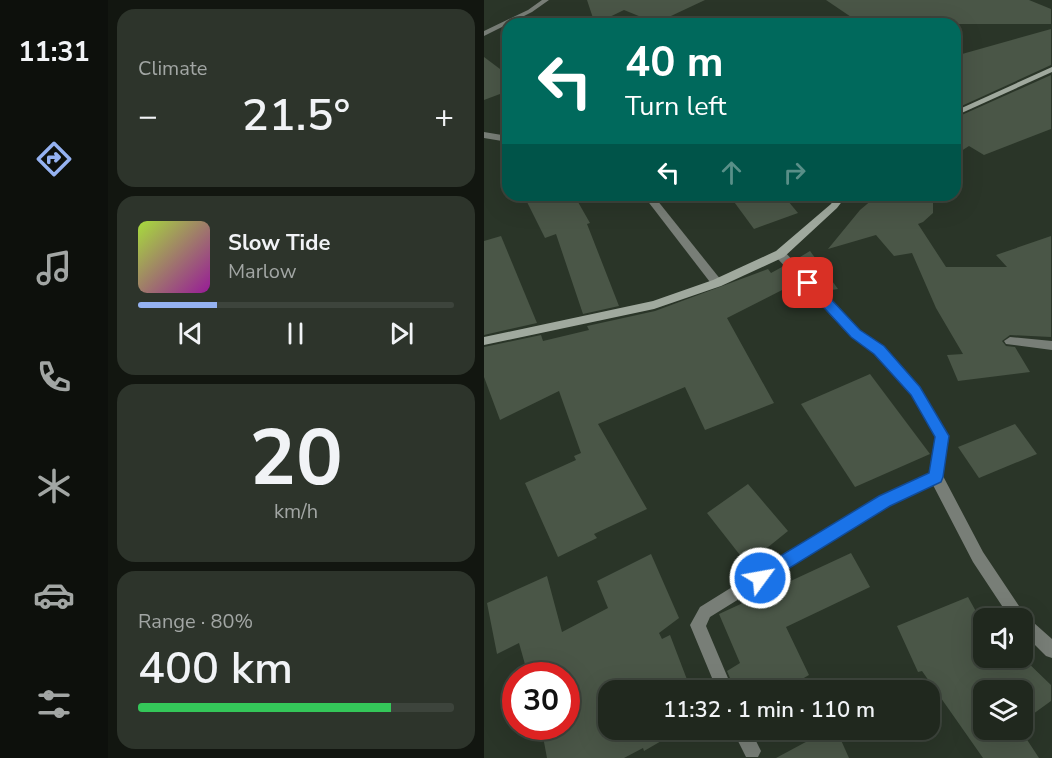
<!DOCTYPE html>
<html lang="en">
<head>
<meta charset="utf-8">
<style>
	body { margin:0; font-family:"Nunito Sans",sans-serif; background:#2d342b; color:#f1f3f6; height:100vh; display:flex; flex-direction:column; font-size:22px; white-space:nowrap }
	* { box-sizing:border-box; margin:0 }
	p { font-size:20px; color:#a2a6a4 }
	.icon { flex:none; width:33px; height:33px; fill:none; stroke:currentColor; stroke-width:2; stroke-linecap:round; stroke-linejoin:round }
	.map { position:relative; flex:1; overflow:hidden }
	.drawer { display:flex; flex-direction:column; gap:9px; padding:9px; background:#121610; width:376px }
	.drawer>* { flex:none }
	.banner { position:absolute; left:18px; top:18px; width:459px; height:183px; border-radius:18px; box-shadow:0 6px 24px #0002,0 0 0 2px #3d443c; background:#00695c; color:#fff; overflow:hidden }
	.fabs { position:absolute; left:489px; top:608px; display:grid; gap:12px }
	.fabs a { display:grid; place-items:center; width:60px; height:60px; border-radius:12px; background:#20281e; box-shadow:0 6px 24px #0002,0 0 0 2px #3d443c; font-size:30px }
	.speed { position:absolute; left:18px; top:662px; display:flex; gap:12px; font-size:30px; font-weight:700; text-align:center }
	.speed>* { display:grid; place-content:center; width:78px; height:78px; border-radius:50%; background:#20281e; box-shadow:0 6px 24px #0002,0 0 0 2px #3d443c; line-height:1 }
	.speed .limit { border:9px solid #d22; background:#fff; color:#111 }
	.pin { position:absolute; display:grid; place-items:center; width:51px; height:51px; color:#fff; margin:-26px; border-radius:12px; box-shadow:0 3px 9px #0006 }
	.me { position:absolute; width:66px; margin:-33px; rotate:58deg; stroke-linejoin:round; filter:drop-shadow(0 0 4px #0008) }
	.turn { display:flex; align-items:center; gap:21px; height:126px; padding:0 24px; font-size:27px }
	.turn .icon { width:78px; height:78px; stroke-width:2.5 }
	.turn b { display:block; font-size:42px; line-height:51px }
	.lanes { display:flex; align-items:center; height:57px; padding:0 24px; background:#0003; justify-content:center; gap:30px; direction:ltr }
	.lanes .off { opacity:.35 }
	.big { font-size:45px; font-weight:600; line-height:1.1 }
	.drawer .card { flex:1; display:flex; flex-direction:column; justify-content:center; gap:9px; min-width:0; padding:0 21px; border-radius:18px; background:#2d342b }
	.drawer .dial { align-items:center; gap:0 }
	.dial b { font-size:78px; line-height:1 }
	.song { display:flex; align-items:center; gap:18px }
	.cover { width:72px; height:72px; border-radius:9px; background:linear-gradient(135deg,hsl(80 70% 55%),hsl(300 70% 35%)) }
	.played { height:6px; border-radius:3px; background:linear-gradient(90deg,#95b2f1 25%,#3d443c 25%) }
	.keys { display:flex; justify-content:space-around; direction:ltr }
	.heat { display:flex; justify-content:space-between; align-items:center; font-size:33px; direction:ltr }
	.charge { height:9px; border-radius:4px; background:linear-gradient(90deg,#34c759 80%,#3d443c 0) }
	.trip { position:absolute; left:114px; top:680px; width:342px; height:60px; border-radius:18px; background:#20281e; box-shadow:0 6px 24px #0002,0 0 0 2px #3d443c; font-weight:600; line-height:60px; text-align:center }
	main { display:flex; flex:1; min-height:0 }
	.tab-bar { display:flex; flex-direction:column; width:108px; justify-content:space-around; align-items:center; background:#0d100c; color:#a2a6a4 }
	.tab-bar .icon { width:42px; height:42px }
	.tab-bar .current { color:#95b2f1 }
	.tab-bar b { font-size:27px; color:#f1f3f6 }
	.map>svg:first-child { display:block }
	.building { fill:#4a5647 }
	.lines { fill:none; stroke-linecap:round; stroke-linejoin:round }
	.minor { fill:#787e77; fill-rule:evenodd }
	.secondary { fill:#a0a99e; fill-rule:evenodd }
	.route { fill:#1a73e8; stroke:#114b97; stroke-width:1.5 }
</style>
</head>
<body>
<main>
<nav class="tab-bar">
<b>11:31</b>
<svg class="icon current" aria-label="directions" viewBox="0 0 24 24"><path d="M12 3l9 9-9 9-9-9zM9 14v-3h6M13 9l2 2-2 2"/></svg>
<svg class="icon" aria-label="music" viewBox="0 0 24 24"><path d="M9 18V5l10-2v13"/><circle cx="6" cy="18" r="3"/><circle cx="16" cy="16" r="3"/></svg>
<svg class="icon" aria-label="phone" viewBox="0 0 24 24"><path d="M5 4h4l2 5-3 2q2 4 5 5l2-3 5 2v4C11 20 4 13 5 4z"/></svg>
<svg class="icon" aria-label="climate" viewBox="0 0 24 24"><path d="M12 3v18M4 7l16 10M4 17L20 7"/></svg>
<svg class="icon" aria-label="car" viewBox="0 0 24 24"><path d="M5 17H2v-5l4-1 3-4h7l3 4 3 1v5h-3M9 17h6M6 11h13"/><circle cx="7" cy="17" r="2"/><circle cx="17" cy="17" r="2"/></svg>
<svg class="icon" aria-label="filters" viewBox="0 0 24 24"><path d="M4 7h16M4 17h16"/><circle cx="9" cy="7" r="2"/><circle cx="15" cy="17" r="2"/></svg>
</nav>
<section class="drawer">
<div class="card"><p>Climate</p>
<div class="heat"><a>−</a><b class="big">21.5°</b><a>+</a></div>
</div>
<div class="card">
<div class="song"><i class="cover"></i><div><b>Slow Tide</b><p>Marlow</p></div></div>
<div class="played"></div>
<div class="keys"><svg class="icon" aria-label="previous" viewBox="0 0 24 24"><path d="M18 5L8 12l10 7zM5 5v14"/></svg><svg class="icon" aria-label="pause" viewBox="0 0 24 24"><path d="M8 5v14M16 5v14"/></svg><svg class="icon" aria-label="next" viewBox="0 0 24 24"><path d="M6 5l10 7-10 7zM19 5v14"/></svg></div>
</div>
<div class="card dial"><b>20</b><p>km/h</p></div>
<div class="card"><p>Range · 80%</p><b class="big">400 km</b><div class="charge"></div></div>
</section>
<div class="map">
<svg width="568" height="758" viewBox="0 0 568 758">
	<rect width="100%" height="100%" fill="#2a3528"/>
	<g class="building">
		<polygon points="103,0 221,0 172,23 140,10 111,24"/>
		<polygon points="342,0 545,0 567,9 567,24 384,24 376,23"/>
		<polygon points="567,29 567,65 471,109 471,56"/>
		<polygon points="0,57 24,75 24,91 0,100"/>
		<polygon points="567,75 567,129 500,155 485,146 471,155 471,118"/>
		<polygon points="71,195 90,195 106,223 103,224 135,306 99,314 72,234 61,238 43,202"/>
		<polygon points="245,195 299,195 314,213 270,229"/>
		<polygon points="401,195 437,195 449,203 449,213 439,222 434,224 462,267 523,267 512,255 567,236 567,337 526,335 518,341 522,346 531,347 546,372 474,381 463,355 479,354 452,308 428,253 410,256 392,235 344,249 376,210 389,199 394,202"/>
		<polygon points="17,236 53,323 0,335 0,241"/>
		<polygon points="326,251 354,289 340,291 311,260"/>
		<polygon points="298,267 323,293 311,294 306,286 243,318 290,403 221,430 201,387 114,424 163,509 110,534 113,538 74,557 41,483 92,460 90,456 97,453 75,391 16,420 0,377 0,347 57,335 59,341 105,330 103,326 171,311 284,269 287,273"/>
		<polygon points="386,374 446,454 371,487 317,404"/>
		<polygon points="531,424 553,454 495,478 474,447"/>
		<polygon points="264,484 304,531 263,564 223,513"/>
		<polygon points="367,553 386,587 302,627 325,675 299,690 251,690 243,671 256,663 235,614"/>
		<polygon points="167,554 195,618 175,633 178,639 186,635 207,690 124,690 124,729 198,729 160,751 159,748 140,758 63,758 57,726 82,726 82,675 44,675 35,643 13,654 3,603 63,576 78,632 124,608 113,581"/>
		<polygon points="484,597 500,626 500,657 538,657 567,685 567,701 538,722 538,690 500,690 500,729 536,729 555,758 499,758 438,671 434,672 413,626"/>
		<polygon points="346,729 352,729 365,758 292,758"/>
	</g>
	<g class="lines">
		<g class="minor">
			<polygon points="58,0 65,0 48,12 0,36 0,31 44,10"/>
			<polygon points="0,132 24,136 24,142 0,138"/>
			<polygon points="159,195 169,195 237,280 238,283 237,286 229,286"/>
			<polygon points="296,250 300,251 375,331 399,347 436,387 464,436 459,476 499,552 541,615 568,639 568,658 562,656 538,632 538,618 526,618 489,562 449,485 405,506 226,617 222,626 249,690 233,690 206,625 216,607 395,496 446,473 452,437 428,395 391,353 367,337 292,257 291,254"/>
			<polygon points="526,337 568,341 568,350 522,344 520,341"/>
			<polygon points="248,729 266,729 277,751 274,757 262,757"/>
		</g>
		<g class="secondary">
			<polygon points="568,67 568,72 471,116 471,111"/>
			<polygon points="353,195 363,195 353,208 300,257 237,286 170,309 0,345 0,337 169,301 229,280 292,251 347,204"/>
		</g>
	</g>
	<polygon class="route" points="324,278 329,280 376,330 400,346 436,387 465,436 459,477 457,482 406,506 276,586 270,583 268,578 270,572 395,496 445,473 451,437 427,395 390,354 367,337 320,286 318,283"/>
</svg>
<div class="fabs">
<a><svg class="icon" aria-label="sound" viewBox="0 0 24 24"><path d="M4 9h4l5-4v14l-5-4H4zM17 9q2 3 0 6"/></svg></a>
<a><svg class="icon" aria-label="layers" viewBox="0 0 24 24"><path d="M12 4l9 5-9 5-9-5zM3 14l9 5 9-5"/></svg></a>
</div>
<div class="speed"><div class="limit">30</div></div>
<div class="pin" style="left:324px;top:283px;background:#d93025"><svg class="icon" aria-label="arrive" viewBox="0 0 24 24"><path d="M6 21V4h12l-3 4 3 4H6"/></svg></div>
<svg class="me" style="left:276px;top:578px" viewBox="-20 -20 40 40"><circle r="17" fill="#1a73e8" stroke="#fff" stroke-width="3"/><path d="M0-11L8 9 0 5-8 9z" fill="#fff"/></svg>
<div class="trip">11:32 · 1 min · 110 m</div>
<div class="banner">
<div class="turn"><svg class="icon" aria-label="left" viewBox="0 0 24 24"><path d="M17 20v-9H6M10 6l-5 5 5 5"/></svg><div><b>40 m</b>Turn left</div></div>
<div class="lanes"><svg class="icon" aria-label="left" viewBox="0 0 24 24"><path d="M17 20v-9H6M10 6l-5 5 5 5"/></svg><svg class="icon off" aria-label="ahead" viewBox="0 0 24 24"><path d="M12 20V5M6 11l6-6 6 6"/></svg><svg class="icon off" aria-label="right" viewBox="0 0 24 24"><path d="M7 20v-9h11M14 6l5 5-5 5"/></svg></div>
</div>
</div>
</main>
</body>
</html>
